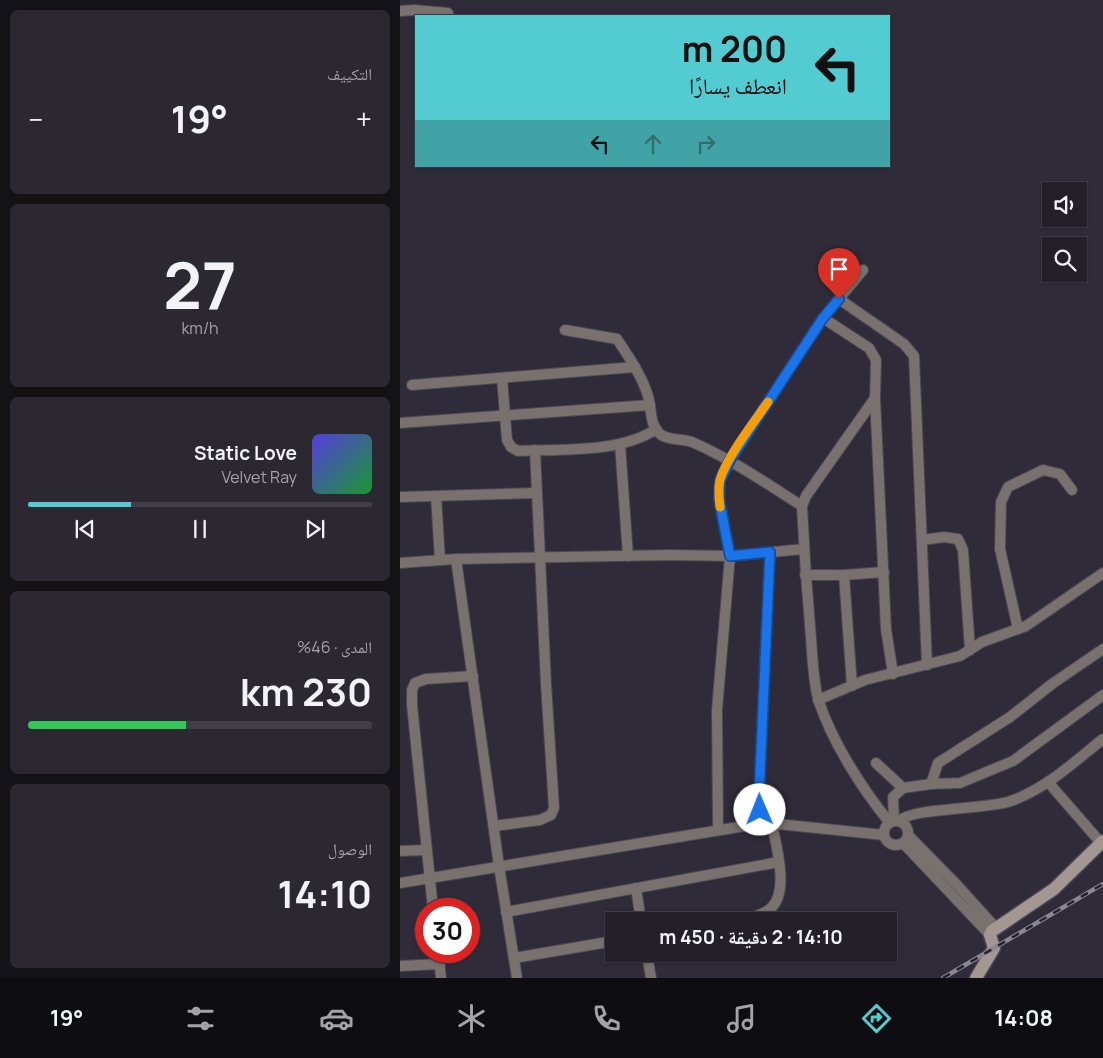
<!DOCTYPE html>
<html lang="ar">
<head>
<meta charset="utf-8">
<style>
	body { margin:0; font-family:Manrope,"Noto Naskh Arabic",sans-serif; background:#2b2832; color:#f1f3f6; direction:rtl; height:100vh; display:flex; flex-direction:column; font-size:19px; white-space:nowrap }
	* { box-sizing:border-box; margin:0 }
	p { font-size:16px; color:#a3a3a8 }
	.icon { flex:none; width:28px; height:28px; fill:none; stroke:currentColor; stroke-width:2; stroke-linecap:round; stroke-linejoin:round }
	.map { position:relative; flex:1; overflow:hidden; direction:ltr }
	.panel { display:flex; flex-direction:column; gap:10px; padding:10px; background:#131217; width:400px }
	.panel>* { flex:none }
	.hud { position:absolute; left:15px; top:15px; width:475px; height:152px; border-radius:0px; box-shadow:0 1px 4px #0004,0 0 0 1px #403e47; direction:rtl; background:#52ccd0; color:#111; overflow:hidden }
	.controls { position:absolute; left:642px; top:182px; display:grid; gap:10px }
	.controls a { display:grid; place-items:center; width:45px; height:45px; border-radius:0px; background:#23202a; box-shadow:0 1px 4px #0004,0 0 0 1px #403e47; font-size:25px }
	.speed { position:absolute; left:15px; top:898px; display:flex; gap:10px; font-size:25px; font-weight:700; text-align:center }
	.speed>* { display:grid; place-content:center; width:65px; height:65px; border-radius:50%; background:#23202a; box-shadow:0 1px 4px #0004,0 0 0 1px #403e47; line-height:1 }
	.speed .limit { border:8px solid #d22; background:#fff; color:#111 }
	.pin { position:absolute; display:grid; place-items:center; width:42px; height:42px; color:#fff; margin:-51px -21px; border-radius:50% 50% 50% 0; rotate:-45deg; box-shadow:0 0 5px #0007 }
	.pin .icon { rotate:45deg }
	.me { position:absolute; width:55px; margin:-28px; rotate:359deg; stroke-linejoin:round; filter:drop-shadow(0 0 4px #0008) }
	.turn { display:flex; align-items:center; gap:18px; height:105px; padding:0 20px; font-size:22px }
	.turn .icon { width:65px; height:65px; stroke-width:2.5 }
	.turn b { display:block; font-size:35px; line-height:42px }
	.lanes { display:flex; align-items:center; height:48px; padding:0 20px; background:#0003; justify-content:center; gap:25px; direction:ltr }
	.lanes .off { opacity:.35 }
	.big { font-size:38px; font-weight:700; line-height:1.1 }
	.panel .widget { flex:1; display:flex; flex-direction:column; justify-content:center; gap:8px; min-width:0; padding:0 18px; border-radius:8px; background:#2b2832 }
	.panel .dial { align-items:center; gap:0 }
	.dial b { font-size:65px; line-height:1 }
	.song { display:flex; align-items:center; gap:15px }
	.cover { width:60px; height:60px; border-radius:8px; background:linear-gradient(135deg,hsl(250 70% 55%),hsl(130 70% 35%)) }
	.played { height:5px; border-radius:2px; background:linear-gradient(90deg,#52ccd0 30%,#403e47 30%) }
	.keys { display:flex; justify-content:space-around; direction:ltr }
	.heat { display:flex; justify-content:space-between; align-items:center; font-size:28px; direction:ltr }
	.charge { height:8px; border-radius:4px; background:linear-gradient(90deg,#34c759 46%,#403e47 0) }
	.trip { position:absolute; left:205px; top:912px; width:292px; height:50px; border-radius:0px; background:#23202a; box-shadow:0 1px 4px #0004,0 0 0 1px #403e47; font-weight:700; line-height:50px; text-align:center; direction:rtl }
	.tabs { display:flex; height:80px; justify-content:space-around; align-items:center; background:#0e0d11; color:#a3a3a8 }
	.tabs .icon { width:35px; height:35px }
	.tabs .selected { color:#52ccd0 }
	.tabs b { font-size:22px; color:#f1f3f6 }
	main { display:flex; flex:1; min-height:0 }
	.map>svg:first-child { display:block }
	.lines { fill:none; stroke-linecap:round; stroke-linejoin:round }
	.minor-casing { stroke:#4a4753; stroke-width:12 }
	.secondary-casing { stroke:#4a4753; stroke-width:15 }
	.minor { stroke:#79716d; stroke-width:10 }
	.secondary { stroke:#a39791; stroke-width:12 }
	.rail-casing { stroke:#8a8792; stroke-width:4.5 }
	.rail { stroke:#25212e; stroke-width:2.5; stroke-dasharray:8; stroke-linecap:butt }
	.route-casing { stroke:#114b97; stroke-width:12 }
	.route { stroke:#1a73e8; stroke-width:9 }
	.slow { stroke:#f59e0b; stroke-width:9 }
</style>
</head>
<body>
<main>
<div class="map">
<svg width="703" height="978" viewBox="0 0 703 978">
	<rect width="100%" height="100%" fill="#2f2b38"/>
	<g class="lines">
		<defs>
			<g id="minor">
				<polyline points="0,11 14,10 48,13"/>
				<polyline points="439,299 504,344 514,356 527,665"/>
				<polyline points="423,318 469,348 476,360 475,398 486,629 493,674"/>
				<path d="M165,330L217,339C229,357 242,376 248,396C252,408 249,423 259,433C267,441 281,438 292,442C331,459 366,483 402,506"/>
				<path d="M102,378L107,440L111,447L118,451C160,449 222,453 256,429"/>
				<polyline points="12,385 235,367"/>
				<path d="M475,398L406,496L402,506C404,550 407,594 411,638C412,655 414,687 419,702C433,743 462,789 490,823"/>
				<polyline points="0,423 250,405"/>
				<polyline points="220,444 228,556"/>
				<polyline points="36,496 40,560"/>
				<polyline points="0,497 137,493"/>
				<polyline points="522,540 544,537 558,539 563,550 570,650"/>
				<polyline points="56,559 99,866 117,978"/>
				<polyline points="0,563 56,559 271,555 330,556 404,549"/>
				<polyline points="405,575 444,575 484,572"/>
				<polyline points="444,575 452,686"/>
				<polyline points="618,629 600,549 601,502 608,487 643,470 660,474 672,490"/>
				<polyline points="418,700 465,680 560,656 582,642 626,626 703,573"/>
				<polyline points="476,763 503,788 531,784 538,763 610,717 652,684 703,649"/>
				<polyline points="648,782 701,843"/>
				<polyline points="531,784 560,783 613,761 703,695"/>
				<polyline points="494,821 493,797 503,788"/>
				<path d="M499,821C514,807 585,810 611,801C647,788 674,762 703,739"/>
				<circle cx="496" cy="833" r="12"/>
				<polyline points="361,824 359,796 370,552"/>
				<polyline points="94,826 140,820 151,815 154,808 146,684 135,450"/>
				<polyline points="318,829 317,710 330,556 319,499 320,480 330,460 423,318 463,270"/>
				<polyline points="508,835 558,886 595,927"/>
				<polyline points="503,843 590,935"/>
				<polyline points="0,851 26,850"/>
				<polyline points="0,883 351,825 378,824 484,835"/>
				<polyline points="236,888 241,921"/>
				<polyline points="33,909 12,705 12,690 15,683 26,679 73,676"/>
				<polyline points="106,912 379,862"/>
				<path d="M336,921C348,918 363,916 372,907C389,890 376,845 372,824"/>
				<polyline points="38,951 41,978"/>
				<polyline points="247,954 251,978"/>
				<polyline points="114,958 214,941"/>
				<polyline points="0,966 40,964"/>
			</g>
			<polyline id="secondary" points="576,978 594,948 590,935 592,931 654,889 703,841"/>
		</defs>
		<use href="#minor" class="minor-casing"/>
		<use href="#secondary" class="secondary-casing"/>
		<use href="#minor" class="minor"/>
		<use href="#secondary" class="secondary"/>
		<defs>
			<polyline id="rail" points="543,978 703,884"/>
		</defs>
		<use href="#rail" class="rail-casing"/>
		<use href="#rail" class="rail"/>
	</g>
	<g class="lines">
		<defs>
			<polyline id="route" points="360,810 359,796 370,552 330,556 319,499 320,480 330,460 423,318 439,299"/>
		</defs>
		<use href="#route" class="route-casing"/>
		<use href="#route" class="route"/>
		<path class="slow" d="M320,507C319,499 318,488 320,480C326,458 354,422 368,402"/>
	</g>
</svg>
<div class="controls">
<a><svg class="icon" aria-label="sound" viewBox="0 0 24 24"><path d="M4 9h4l5-4v14l-5-4H4zM17 9q2 3 0 6"/></svg></a>
<a><svg class="icon" aria-label="search" viewBox="0 0 24 24"><circle cx="10" cy="10" r="6"/><path d="M15 15l6 6"/></svg></a>
</div>
<div class="speed"><div class="limit">30</div></div>
<div class="pin" style="left:439px;top:299px;background:#d93025"><svg class="icon" aria-label="arrive" viewBox="0 0 24 24"><path d="M6 21V4h12l-3 4 3 4H6"/></svg></div>
<svg class="me" style="left:360px;top:810px" viewBox="-20 -20 40 40"><circle r="19" fill="#fff"/><path d="M0-13L10 11 0 6-10 11z" fill="#1a73e8"/></svg>
<div class="trip">14:10 · 2 دقيقة · 450 m</div>
<div class="hud">
<div class="turn"><svg class="icon" aria-label="left" viewBox="0 0 24 24"><path d="M17 20v-9H6M10 6l-5 5 5 5"/></svg><div><b>200 m</b>انعطف يسارًا</div></div>
<div class="lanes"><svg class="icon" aria-label="left" viewBox="0 0 24 24"><path d="M17 20v-9H6M10 6l-5 5 5 5"/></svg><svg class="icon off" aria-label="ahead" viewBox="0 0 24 24"><path d="M12 20V5M6 11l6-6 6 6"/></svg><svg class="icon off" aria-label="right" viewBox="0 0 24 24"><path d="M7 20v-9h11M14 6l5 5-5 5"/></svg></div>
</div>
</div>
<section class="panel">
<div class="widget"><p>التكييف</p>
<div class="heat"><a>−</a><b class="big">19°</b><a>+</a></div>
</div>
<div class="widget dial"><b>27</b><p>km/h</p></div>
<div class="widget">
<div class="song"><i class="cover"></i><div><b>Static Love</b><p>Velvet Ray</p></div></div>
<div class="played"></div>
<div class="keys"><svg class="icon" aria-label="previous" viewBox="0 0 24 24"><path d="M18 5L8 12l10 7zM5 5v14"/></svg><svg class="icon" aria-label="pause" viewBox="0 0 24 24"><path d="M8 5v14M16 5v14"/></svg><svg class="icon" aria-label="next" viewBox="0 0 24 24"><path d="M6 5l10 7-10 7zM19 5v14"/></svg></div>
</div>
<div class="widget"><p>المدى · 46%</p><b class="big">230 km</b><div class="charge"></div></div>
<div class="widget"><p>الوصول</p><b class="big">14:10</b></div>
</section>
</main>
<nav class="tabs">
<b>14:08</b>
<svg class="icon selected" aria-label="directions" viewBox="0 0 24 24"><path d="M12 3l9 9-9 9-9-9zM9 14v-3h6M13 9l2 2-2 2"/></svg>
<svg class="icon" aria-label="music" viewBox="0 0 24 24"><path d="M9 18V5l10-2v13"/><circle cx="6" cy="18" r="3"/><circle cx="16" cy="16" r="3"/></svg>
<svg class="icon" aria-label="phone" viewBox="0 0 24 24"><path d="M5 4h4l2 5-3 2q2 4 5 5l2-3 5 2v4C11 20 4 13 5 4z"/></svg>
<svg class="icon" aria-label="climate" viewBox="0 0 24 24"><path d="M12 3v18M4 7l16 10M4 17L20 7"/></svg>
<svg class="icon" aria-label="car" viewBox="0 0 24 24"><path d="M5 17H2v-5l4-1 3-4h7l3 4 3 1v5h-3M9 17h6M6 11h13"/><circle cx="7" cy="17" r="2"/><circle cx="17" cy="17" r="2"/></svg>
<svg class="icon" aria-label="filters" viewBox="0 0 24 24"><path d="M4 7h16M4 17h16"/><circle cx="9" cy="7" r="2"/><circle cx="15" cy="17" r="2"/></svg>
<b>19°</b>
</nav>
</body>
</html>
